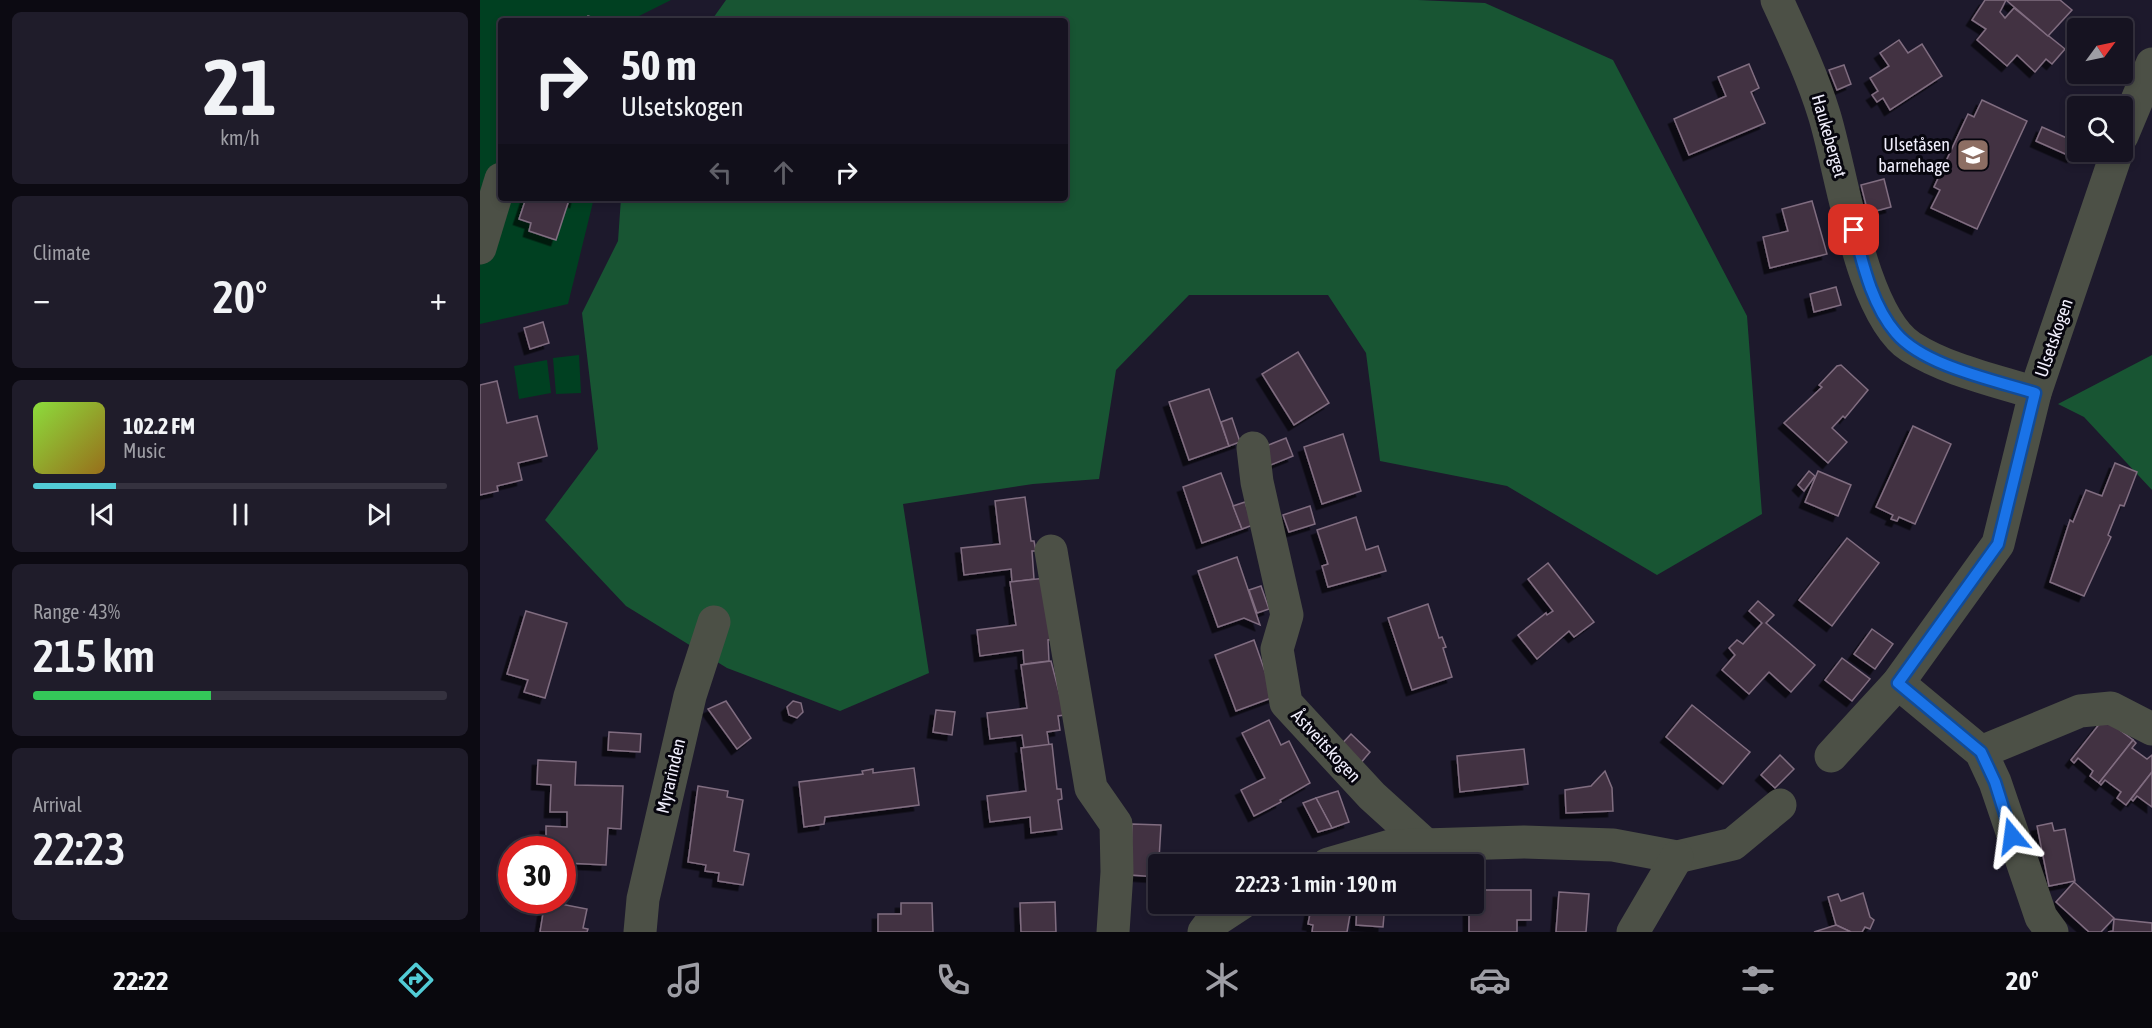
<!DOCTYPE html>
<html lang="en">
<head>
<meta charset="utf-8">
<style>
	body { margin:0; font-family:"Asap Condensed",sans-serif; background:#1f1c2a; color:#f1f3f6; height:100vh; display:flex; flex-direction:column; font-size:22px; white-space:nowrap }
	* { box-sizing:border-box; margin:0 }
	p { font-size:20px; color:#9e9ea5 }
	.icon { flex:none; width:33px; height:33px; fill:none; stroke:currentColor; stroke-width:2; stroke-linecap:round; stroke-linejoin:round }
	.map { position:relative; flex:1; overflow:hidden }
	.details { display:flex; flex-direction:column; gap:12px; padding:12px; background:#0c0a12; width:480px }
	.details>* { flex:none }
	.hud { position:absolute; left:18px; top:18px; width:570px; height:183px; border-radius:6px; box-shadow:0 3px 9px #0003,0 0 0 2px #35323f; background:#161321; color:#f1f3f6; overflow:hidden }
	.needle { width:39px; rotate:57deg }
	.fabs { position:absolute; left:1587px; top:18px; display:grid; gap:12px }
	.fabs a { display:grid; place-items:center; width:66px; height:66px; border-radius:6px; background:#161321; box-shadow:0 3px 9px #0003,0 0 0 2px #35323f; font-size:30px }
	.speed { position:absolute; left:18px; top:836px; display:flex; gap:12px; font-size:30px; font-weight:700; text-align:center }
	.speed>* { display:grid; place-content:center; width:78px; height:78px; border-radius:50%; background:#161321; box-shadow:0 3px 9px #0003,0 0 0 2px #35323f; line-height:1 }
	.speed .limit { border:9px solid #d22; background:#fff; color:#111 }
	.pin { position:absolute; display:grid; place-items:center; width:51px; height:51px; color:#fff; margin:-26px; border-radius:12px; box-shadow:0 3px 9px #0006 }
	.me { position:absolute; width:66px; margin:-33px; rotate:344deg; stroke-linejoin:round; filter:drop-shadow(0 0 4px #0008) }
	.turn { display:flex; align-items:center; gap:21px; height:126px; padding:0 24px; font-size:27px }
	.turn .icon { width:78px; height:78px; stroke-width:2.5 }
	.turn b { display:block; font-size:42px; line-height:51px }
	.lanes { display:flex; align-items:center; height:57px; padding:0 24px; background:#0003; justify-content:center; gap:30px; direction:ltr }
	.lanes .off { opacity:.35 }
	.big { font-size:45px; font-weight:600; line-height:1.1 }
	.details .widget { flex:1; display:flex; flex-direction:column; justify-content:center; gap:9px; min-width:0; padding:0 21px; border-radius:9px; background:#1f1c2a }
	.details .dial { align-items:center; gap:0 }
	.dial b { font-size:78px; line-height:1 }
	.song { display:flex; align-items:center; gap:18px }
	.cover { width:72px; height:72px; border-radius:9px; background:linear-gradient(135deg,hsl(90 70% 55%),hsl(40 70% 35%)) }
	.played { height:6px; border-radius:3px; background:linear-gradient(90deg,#52ccd6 20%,#35323f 20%) }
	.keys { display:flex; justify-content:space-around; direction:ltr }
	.heat { display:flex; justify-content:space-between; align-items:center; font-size:33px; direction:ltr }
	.charge { height:9px; border-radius:4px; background:linear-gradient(90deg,#34c759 43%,#35323f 0) }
	.trip { position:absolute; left:668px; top:854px; width:336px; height:60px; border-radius:6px; background:#161321; box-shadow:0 3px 9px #0003,0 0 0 2px #35323f; font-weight:600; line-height:60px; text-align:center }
	.menu { display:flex; height:96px; justify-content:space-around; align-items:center; background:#09080d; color:#9e9ea5 }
	.menu .icon { width:42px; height:42px }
	.menu .active { color:#52ccd6 }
	.menu b { font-size:27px; color:#f1f3f6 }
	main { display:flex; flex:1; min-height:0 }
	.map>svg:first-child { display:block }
	.green { fill:#004021 }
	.forest { fill:#185533 }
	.building { fill:#433243; stroke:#806d80; stroke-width:1.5; filter:url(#shadow) }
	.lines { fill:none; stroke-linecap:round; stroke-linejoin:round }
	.minor { stroke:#4c5046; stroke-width:33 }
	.route-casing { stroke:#114b97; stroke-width:15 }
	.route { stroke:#1a73e8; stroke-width:10 }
	.labels { text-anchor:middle; stroke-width:6; stroke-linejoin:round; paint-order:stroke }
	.street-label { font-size:18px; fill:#f0eefc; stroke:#07060e }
	.poi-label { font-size:18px; fill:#f0eefc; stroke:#07060e; text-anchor:end }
</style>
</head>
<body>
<main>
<section class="details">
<div class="widget dial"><b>21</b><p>km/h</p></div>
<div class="widget"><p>Climate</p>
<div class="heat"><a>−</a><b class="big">20°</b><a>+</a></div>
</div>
<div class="widget">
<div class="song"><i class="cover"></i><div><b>102.2 FM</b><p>Music</p></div></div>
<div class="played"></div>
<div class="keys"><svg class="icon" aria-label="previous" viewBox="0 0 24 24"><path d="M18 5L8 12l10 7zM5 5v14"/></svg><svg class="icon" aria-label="pause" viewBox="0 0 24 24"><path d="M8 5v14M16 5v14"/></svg><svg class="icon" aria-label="next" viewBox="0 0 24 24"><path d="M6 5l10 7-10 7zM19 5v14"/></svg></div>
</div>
<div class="widget"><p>Range · 43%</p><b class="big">215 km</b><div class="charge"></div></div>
<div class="widget"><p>Arrival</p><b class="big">22:23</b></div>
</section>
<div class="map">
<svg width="1672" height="932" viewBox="0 0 1672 932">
	<defs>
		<filter id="shadow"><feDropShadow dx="-5.5" dy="5.5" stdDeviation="0" flood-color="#0009"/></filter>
	</defs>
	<rect width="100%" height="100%" fill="#1d192c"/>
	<g class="green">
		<polygon points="0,0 191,0 159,16 158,21 21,21 21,198 114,198 88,304 0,324"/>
		<polygon points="99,355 101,393 76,394 73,358"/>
		<polygon points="67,360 71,393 39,399 34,366"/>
	</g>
	<g class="forest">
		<polygon points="246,0 938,0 1005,3 1133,60 1267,316 1282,514 1177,575 1027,486 900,461 886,353 848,295 709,295 636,370 619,479 553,484 423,504 449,673 360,711 247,668 146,606 65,520 118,449 102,313 138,241 141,198 585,198 585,21 231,21"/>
		<polygon points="1672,355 1672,490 1604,417 1578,404"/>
	</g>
	<g class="building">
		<polygon points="1505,0 1526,0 1520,12 1525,18 1534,8 1585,49 1572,64 1566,59 1555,72 1537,55 1527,66 1497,40 1506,29 1492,20"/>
		<polygon points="1526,0 1580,0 1592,10 1568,36"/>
		<polygon points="108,16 123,21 106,21"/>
		<polygon points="1419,40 1428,53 1442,44 1462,76 1410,110 1403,98 1397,102 1392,95 1398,91 1390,78 1409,66 1400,53"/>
		<polygon points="1269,64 1279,88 1271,92 1285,123 1209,155 1194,119 1246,96 1238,77"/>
		<polygon points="1364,65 1371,84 1357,90 1349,70"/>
		<polygon points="1502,100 1547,121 1497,229 1451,208 1460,190 1454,187 1488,114 1494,117"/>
		<polygon points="1562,127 1598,143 1592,157 1556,141"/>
		<polygon points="1404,179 1411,207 1388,213 1381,185"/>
		<polygon points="46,198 96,198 95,202 89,200 76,240 49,231 51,223 39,219"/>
		<polygon points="1332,201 1347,254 1290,268 1283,237 1308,231 1302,209"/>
		<polygon points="1356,287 1361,305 1334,312 1330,294"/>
		<polygon points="63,322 69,343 50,349 44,328"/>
		<polygon points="818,352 849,403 814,425 782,374"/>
		<polygon points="1361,365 1388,390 1365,418 1363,416 1352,428 1367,442 1348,463 1304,423 1342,387 1339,385 1357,366"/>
		<polygon points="17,381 27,423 57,416 67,456 38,463 42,480 17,486 18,491 0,495 0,385"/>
		<polygon points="729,389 749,446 709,460 689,402"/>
		<polygon points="752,418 760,442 749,446 741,422"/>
		<polygon points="1433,426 1471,444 1435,524 1419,517 1417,521 1411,519 1413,515 1396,507"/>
		<polygon points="863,434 881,491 842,504 824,447"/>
		<polygon points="806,438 813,456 788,466 781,448"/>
		<polygon points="1635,463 1657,472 1644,506 1640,505 1628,535 1631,537 1604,596 1570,582 1590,520 1593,522 1606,490 1622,496"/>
		<polygon points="1329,471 1335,476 1324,491 1318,485"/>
		<polygon points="1338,471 1371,485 1358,516 1325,502"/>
		<polygon points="741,473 762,529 722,543 703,487"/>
		<polygon points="545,497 551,541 554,541 556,551 552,551 554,579 532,582 531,569 484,575 481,548 520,544 515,501"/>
		<polygon points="765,502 773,525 762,529 753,506"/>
		<polygon points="830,506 835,524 809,532 803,515"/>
		<polygon points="876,517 886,550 898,546 906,571 848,587 842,566 848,564 837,530"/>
		<polygon points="1367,538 1399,563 1352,626 1319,600"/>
		<polygon points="757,557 780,625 764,618 738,627 718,571"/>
		<polygon points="1068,563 1114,622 1094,637 1089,631 1057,659 1038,635 1066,613 1067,615 1073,611 1048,579"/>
		<polygon points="566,578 574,639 568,640 569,661 544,664 543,650 500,656 497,630 536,625 530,582"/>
		<polygon points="781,586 789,609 777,613 769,590"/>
		<polygon points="1278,601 1294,615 1286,623 1335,665 1311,692 1289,672 1269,694 1242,670 1255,655 1249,648 1257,640 1263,644 1282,623 1269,611"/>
		<polygon points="948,604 959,638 962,637 966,647 963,648 972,677 932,690 908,618"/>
		<polygon points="46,611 87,623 65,698 44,692 48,680 27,674"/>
		<polygon points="1392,629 1413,644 1395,669 1374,654"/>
		<polygon points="774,640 794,697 756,711 735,655"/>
		<polygon points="1362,658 1390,679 1372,701 1345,680"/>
		<polygon points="571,661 585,715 578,716 580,730 567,732 569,745 544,748 542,735 510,739 507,713 547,708 541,665"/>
		<polygon points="246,701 271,738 257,749 228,709"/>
		<polygon points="313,701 321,703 323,712 317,718 309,715 307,707"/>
		<polygon points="1212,705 1270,752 1243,784 1186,737"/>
		<polygon points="456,710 475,712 472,735 453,732"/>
		<polygon points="1624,718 1653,740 1619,783 1610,776 1613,771 1598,758 1594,763 1591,760"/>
		<polygon points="789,720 801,745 809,741 830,783 800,800 801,802 774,816 761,790 785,778 762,733"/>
		<polygon points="129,732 161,734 160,752 128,750"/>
		<polygon points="871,734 890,752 879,765 859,747"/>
		<polygon points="1653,740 1656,743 1652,748 1667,759 1672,755 1672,772 1646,805 1637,798 1641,792 1625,780 1621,785 1619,783"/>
		<polygon points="572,744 577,789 581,789 582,799 578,800 582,829 551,833 550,817 510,822 507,796 546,791 541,748"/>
		<polygon points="1044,749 1048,784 980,792 977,756"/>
		<polygon points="1300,755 1314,769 1295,788 1281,775"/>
		<polygon points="58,760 96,762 95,785 143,786 141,829 128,828 126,865 85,863 82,849 66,849 66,826 87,827 87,812 70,812 71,785 57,784"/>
		<polygon points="434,768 439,805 345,817 344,824 324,827 319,782 383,774 382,771 393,769 393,773"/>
		<polygon points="1125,771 1132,788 1133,811 1086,813 1085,790 1111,786"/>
		<polygon points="1672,772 1672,807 1657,796 1653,801 1651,799"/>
		<polygon points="218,786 248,791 247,797 263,800 254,851 269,854 263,885 238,881 239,873 225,871 226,865 208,862"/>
		<polygon points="858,791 869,822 852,828 836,798"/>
		<polygon points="836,798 852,828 838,832 823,803"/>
		<polygon points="1572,823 1574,831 1585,829 1595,881 1569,886 1557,826"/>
		<polygon points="652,824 681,825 678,877 650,875"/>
		<polygon points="1594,882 1634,918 1621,932 1609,932 1576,902"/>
		<polygon points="1003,890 1051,890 1051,920 1037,920 1037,932 989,932 989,903 993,903 993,892"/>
		<polygon points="1079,892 1109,894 1106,932 1076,932"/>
		<polygon points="1383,893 1390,917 1394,920 1390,929 1385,927 1382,932 1371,932 1356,925 1348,897 1358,894 1361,901"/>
		<polygon points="65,901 107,909 103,928 108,929 107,932 60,932"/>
		<polygon points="575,902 576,932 541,932 540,903"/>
		<polygon points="421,903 452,903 453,932 398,932 398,914 421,914"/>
		<polygon points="832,903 872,903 867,932 832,932 833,925 828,924"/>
		<polygon points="877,903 905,903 903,927 876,925"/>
		<polygon points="1634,919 1672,923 1672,932 1628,932 1633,931"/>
		<polygon points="1356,925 1371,932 1334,932"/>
	</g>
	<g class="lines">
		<g class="minor">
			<path d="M1297,0C1314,37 1332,75 1344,114C1362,171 1380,314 1431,347C1467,370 1514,380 1555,393"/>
			<polyline points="1642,136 1672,64"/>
			<polyline points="0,248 21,179"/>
			<polyline points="773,448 777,482 807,615 797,649 806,703 892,796 946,845"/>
			<polyline points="571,551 611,788 636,824 637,872 633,932"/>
			<polyline points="1418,683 1501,752 1515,782 1561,917 1572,932"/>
			<polyline points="1501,752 1600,711 1631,708 1672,729"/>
			<polyline points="1351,756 1418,683 1518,544 1555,393 1637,152"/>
			<polyline points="848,864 910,846 1044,842 1133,845 1197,857 1253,844 1300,805"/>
			<polyline points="160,932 163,899 210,696 234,622"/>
			<polyline points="724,932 730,924 762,903"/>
			<polyline points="1153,932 1197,857"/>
		</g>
	</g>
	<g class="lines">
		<defs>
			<path id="route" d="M1374,230C1383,265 1392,305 1416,333C1444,366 1514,380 1555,393L1518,544L1418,683L1501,752L1515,782L1532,836"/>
		</defs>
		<use href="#route" class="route-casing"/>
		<use href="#route" class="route"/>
	</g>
	<defs>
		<symbol id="school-square" viewBox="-11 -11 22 22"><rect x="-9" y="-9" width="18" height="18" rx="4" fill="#8d6e63" stroke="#07060e"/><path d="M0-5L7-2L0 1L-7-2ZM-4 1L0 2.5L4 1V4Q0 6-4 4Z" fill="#fff"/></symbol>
	</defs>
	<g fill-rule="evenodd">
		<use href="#school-square" x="1474" y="136" width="38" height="38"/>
	</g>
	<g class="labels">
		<g class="street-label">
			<text transform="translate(1349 136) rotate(74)" y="6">Haukeberget</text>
			<text transform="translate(1574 338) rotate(-71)" y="6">Ulsetskogen</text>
			<text transform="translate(846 746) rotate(47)" y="6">Åstveitskogen</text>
			<text transform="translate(191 776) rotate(-77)" y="6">Myrarinden</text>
		</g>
		<g class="poi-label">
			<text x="1470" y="151">Ulsetåsen<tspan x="1470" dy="21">barnehage</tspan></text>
		</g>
	</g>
</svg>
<div class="fabs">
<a><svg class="needle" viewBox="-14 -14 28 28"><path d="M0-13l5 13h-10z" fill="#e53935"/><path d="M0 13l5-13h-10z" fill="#9e9ea5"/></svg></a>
<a><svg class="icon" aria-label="search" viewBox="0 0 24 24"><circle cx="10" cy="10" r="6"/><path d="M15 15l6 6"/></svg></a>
</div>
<div class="speed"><div class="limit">30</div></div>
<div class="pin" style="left:1374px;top:230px;background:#d93025"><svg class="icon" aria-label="arrive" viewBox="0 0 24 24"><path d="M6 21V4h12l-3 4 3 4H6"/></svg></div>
<svg class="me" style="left:1532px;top:836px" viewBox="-20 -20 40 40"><path d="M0-17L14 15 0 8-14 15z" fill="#1a73e8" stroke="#fff" stroke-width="4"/></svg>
<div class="trip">22:23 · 1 min · 190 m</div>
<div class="hud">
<div class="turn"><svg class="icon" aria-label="right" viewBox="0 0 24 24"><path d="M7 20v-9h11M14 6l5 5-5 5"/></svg><div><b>50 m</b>Ulsetskogen</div></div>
<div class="lanes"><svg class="icon off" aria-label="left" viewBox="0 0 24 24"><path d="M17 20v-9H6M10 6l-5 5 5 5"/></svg><svg class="icon off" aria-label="ahead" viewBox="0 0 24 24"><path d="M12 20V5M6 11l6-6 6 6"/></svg><svg class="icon" aria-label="right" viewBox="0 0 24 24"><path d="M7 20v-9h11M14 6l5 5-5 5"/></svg></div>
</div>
</div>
</main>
<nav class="menu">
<b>22:22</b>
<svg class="icon active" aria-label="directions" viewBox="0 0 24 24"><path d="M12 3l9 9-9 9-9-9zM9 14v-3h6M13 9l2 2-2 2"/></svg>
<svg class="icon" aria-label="music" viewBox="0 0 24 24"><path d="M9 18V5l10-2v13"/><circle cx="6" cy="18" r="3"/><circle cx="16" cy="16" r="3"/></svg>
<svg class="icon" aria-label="phone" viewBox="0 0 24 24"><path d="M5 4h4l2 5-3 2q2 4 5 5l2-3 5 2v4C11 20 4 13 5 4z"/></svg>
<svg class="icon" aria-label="climate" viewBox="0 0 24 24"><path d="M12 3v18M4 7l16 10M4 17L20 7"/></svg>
<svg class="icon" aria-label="car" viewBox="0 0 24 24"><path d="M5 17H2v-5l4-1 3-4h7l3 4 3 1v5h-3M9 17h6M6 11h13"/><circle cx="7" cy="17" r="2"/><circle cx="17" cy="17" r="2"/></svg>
<svg class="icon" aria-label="filters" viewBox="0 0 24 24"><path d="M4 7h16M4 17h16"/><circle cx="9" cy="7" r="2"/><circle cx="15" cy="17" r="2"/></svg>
<b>20°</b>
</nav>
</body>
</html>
